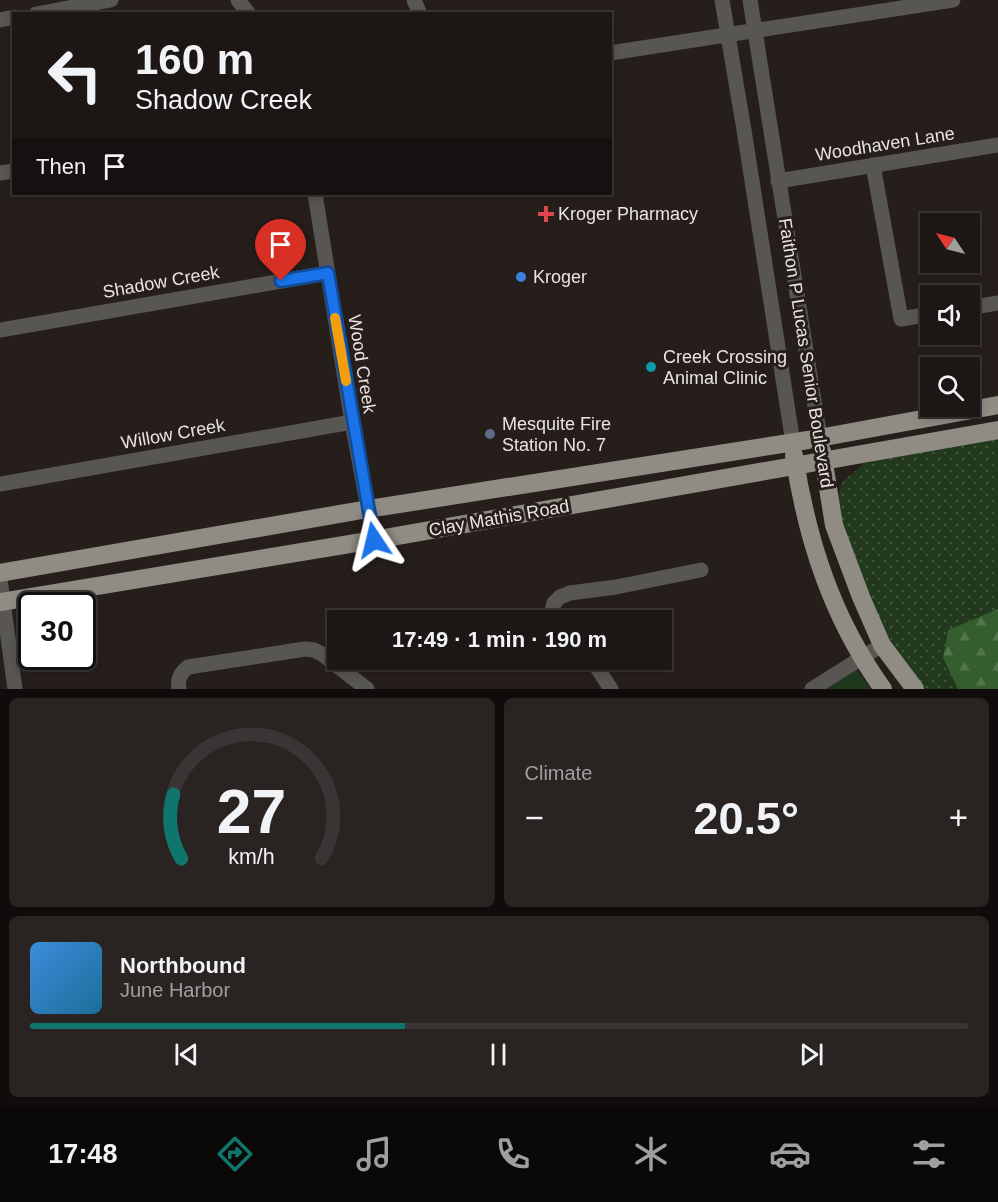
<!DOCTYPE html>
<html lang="en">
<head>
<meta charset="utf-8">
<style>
	body { margin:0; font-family:Helvetica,sans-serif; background:#292322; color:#f1f3f6; height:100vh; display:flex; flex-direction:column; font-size:22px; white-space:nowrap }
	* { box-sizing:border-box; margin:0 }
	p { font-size:20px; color:#a09fa0 }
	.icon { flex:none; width:33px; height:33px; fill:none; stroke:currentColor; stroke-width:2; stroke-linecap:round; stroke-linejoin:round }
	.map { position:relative; height:689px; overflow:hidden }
	.sheet { display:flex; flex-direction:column; gap:9px; padding:9px; background:#0f0c0b; flex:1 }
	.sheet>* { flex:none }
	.top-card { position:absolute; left:12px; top:12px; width:600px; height:183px; border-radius:0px; box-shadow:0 3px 9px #0003,0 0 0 2px #3a3534; background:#1c1614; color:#f1f3f6; overflow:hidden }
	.needle { width:39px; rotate:305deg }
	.tools { position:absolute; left:920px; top:213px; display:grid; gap:12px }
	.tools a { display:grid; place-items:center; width:60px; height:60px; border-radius:0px; background:#1c1614; box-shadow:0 3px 9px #0003,0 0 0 2px #3a3534; font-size:30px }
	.speed { position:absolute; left:18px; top:592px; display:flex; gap:12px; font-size:30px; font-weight:700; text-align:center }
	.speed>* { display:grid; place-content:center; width:78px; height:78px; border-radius:50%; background:#1c1614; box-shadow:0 3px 9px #0003,0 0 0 2px #3a3534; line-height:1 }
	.speed .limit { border:3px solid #111; border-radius:9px; background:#fff; color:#111 }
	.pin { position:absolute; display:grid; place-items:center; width:51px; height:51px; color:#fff; margin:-62px -26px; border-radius:50% 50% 50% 0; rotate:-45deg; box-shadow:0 0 6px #0007 }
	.pin .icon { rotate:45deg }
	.me { position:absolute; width:66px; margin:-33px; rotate:350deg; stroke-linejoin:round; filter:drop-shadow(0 0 4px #0008) }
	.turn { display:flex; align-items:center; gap:21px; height:126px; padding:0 24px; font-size:27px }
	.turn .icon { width:78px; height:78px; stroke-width:2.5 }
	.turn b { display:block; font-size:42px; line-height:51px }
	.then { display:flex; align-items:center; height:57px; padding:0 24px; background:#0003; gap:12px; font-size:22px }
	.big { font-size:45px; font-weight:700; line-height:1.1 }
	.sheet .widget { flex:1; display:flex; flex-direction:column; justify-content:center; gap:9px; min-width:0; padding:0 21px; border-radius:9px; background:#292322 }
	.sheet .dial { align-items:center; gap:0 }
	.dial svg { height:156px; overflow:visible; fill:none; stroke:#3a3534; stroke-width:7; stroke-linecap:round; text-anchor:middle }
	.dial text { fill:#f1f3f6; stroke:none }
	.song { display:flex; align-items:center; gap:18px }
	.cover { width:72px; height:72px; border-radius:9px; background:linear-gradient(135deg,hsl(210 70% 55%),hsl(200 70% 35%)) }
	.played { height:6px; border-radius:3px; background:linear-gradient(90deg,#0f766e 40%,#3a3534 40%) }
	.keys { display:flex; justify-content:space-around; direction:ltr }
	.heat { display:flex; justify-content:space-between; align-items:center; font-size:33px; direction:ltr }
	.sheet .tiles { flex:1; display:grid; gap:9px; grid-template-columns:1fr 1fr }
	.widget:last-child { grid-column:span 2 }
	.trip { position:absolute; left:327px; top:610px; width:345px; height:60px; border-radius:0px; background:#1c1614; box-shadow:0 3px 9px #0003,0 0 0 2px #3a3534; font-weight:700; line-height:60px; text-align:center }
	.dock { display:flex; height:96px; justify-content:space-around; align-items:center; background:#0b0908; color:#a09fa0 }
	.dock .icon { width:42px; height:42px }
	.dock .selected { color:#0f766e }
	.dock b { font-size:27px; color:#f1f3f6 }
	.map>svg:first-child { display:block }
	.grass { fill:url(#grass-dots) }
	.forest { fill:url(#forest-firs) }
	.park { fill:#21381d }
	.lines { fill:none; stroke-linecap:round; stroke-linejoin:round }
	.minor { stroke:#585652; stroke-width:15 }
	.major { stroke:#908c84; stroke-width:18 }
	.route-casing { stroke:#114b97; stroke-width:15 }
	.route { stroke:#1a73e8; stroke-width:10 }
	.slow { stroke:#f59e0b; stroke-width:10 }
	.health-dot { fill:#e0444e; stroke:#261e1a; stroke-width:2 }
	.shop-dot { fill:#3f7fe0; stroke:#261e1a; stroke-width:2 }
	.culture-dot { fill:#0f9aa8; stroke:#261e1a; stroke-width:2 }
	.service-dot { fill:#5c6f8a; stroke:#261e1a; stroke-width:2 }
	.labels { text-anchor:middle; stroke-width:6; stroke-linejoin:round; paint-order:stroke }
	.street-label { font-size:18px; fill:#e9e3e1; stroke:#261e1a }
	.poi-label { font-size:18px; fill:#e9e3e1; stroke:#261e1a; text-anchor:start }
</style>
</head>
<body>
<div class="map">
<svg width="998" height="689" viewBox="0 0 998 689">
	<defs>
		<pattern id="grass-dots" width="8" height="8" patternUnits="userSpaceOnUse" patternTransform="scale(1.5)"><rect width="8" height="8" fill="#21381d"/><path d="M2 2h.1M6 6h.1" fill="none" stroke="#41553e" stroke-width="1.8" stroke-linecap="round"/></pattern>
		<pattern id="forest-firs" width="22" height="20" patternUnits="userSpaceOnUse" patternTransform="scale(1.5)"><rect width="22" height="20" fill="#355e2e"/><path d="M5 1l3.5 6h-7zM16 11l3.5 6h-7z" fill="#52754c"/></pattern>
	</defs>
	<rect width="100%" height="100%" fill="#261e1a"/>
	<polygon class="grass" points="998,436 998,609 948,630 943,658 958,689 925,689 891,641 877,617 836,506 842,482 865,463"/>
	<polygon class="forest" points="998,609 998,689 958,689 943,658 948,630"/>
	<polygon class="park" points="855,667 871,689 819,689"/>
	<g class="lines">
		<g class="minor">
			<polyline points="238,0 249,14"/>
			<polyline points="414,0 420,14"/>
			<polyline points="722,0 744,130 793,443"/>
			<polyline points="750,0 820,438"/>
			<polyline points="36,14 111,0"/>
			<polyline points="0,20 14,17"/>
			<polyline points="610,53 953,0"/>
			<polyline points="873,165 901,319 930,314"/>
			<polyline points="0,173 14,171"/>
			<polyline points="778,181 998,145"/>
			<polyline points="315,194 352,422 374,540"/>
			<polyline points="969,308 998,303"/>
			<polyline points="0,330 328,273"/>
			<polyline points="0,484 352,422"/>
			<polyline points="0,579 15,689"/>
			<polyline points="560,621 552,611 554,603 560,597 570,593 616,587 701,570"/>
			<polyline points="592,660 611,689"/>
			<path d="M179,689C177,680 180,673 188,667L305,649L314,650L322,654L367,689"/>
			<polyline points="812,689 882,645"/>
		</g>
		<g class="major">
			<polyline points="822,451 834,525 861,597 882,645 915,689"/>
			<path d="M794,455C807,540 832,618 883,689"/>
			<polyline points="0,573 368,509 808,440 998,405"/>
			<polyline points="0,602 374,540 998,430"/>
		</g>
	</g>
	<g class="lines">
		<defs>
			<polyline id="route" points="281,281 328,273 374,540"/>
		</defs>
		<use href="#route" class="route-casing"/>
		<use href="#route" class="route"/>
		<polyline class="slow" points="335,318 346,381"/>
	</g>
	<path class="health-dot" d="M543 205h6v6h6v6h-6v6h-6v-6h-6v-6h6z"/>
	<circle class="shop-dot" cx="521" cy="277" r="6"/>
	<circle class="culture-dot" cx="651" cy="367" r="6"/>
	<circle class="service-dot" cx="490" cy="434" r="6"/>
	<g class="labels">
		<g class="street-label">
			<text transform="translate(885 144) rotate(-9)" y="6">Woodhaven Lane</text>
			<text transform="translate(161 282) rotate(-10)" y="6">Shadow Creek</text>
			<text transform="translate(806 353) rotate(81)" y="6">Faithon P Lucas Senior Boulevard</text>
			<text transform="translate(362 364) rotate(81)" y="6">Wood Creek</text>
			<text transform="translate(173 434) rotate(-10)" y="6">Willow Creek</text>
			<text transform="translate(499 518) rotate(-10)" y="6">Clay Mathis Road</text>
		</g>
		<g class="poi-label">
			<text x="558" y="220">Kroger Pharmacy</text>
			<text x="533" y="283">Kroger</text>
			<text x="663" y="363">Creek Crossing<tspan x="663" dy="21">Animal Clinic</tspan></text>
			<text x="502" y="430">Mesquite Fire<tspan x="502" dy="21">Station No. 7</tspan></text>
		</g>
	</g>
</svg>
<div class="tools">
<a><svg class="needle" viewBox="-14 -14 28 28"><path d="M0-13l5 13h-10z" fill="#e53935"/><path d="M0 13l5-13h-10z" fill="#a09fa0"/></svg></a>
<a><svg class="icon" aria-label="sound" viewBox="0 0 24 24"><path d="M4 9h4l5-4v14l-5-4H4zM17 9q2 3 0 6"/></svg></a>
<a><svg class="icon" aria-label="search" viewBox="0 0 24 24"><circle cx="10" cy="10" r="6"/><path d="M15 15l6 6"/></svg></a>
</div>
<div class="speed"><div class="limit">30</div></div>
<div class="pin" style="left:281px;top:281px;background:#d93025"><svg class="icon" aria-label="arrive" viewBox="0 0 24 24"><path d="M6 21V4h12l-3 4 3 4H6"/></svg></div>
<svg class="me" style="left:374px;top:540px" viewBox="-20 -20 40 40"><path d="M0-17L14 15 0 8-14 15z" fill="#1a73e8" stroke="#fff" stroke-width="4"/></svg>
<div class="trip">17:49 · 1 min · 190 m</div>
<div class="top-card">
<div class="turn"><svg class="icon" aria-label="left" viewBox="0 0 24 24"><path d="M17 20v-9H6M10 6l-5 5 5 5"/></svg><div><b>160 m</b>Shadow Creek</div></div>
<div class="then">Then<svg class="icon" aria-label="arrive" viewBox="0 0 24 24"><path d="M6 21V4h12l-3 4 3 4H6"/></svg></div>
</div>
</div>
<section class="sheet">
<div class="tiles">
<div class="widget dial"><svg viewBox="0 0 100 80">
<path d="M14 69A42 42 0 1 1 86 69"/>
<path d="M14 69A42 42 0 0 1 10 36" stroke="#0f766e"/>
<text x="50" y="56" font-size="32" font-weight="700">27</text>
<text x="50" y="72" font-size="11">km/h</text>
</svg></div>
<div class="widget"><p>Climate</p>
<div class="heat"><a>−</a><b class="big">20.5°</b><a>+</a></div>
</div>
<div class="widget">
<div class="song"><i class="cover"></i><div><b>Northbound</b><p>June Harbor</p></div></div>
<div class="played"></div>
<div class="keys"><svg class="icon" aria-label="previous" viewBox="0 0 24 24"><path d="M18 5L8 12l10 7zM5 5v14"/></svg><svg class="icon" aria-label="pause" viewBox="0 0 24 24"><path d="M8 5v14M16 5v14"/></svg><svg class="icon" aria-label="next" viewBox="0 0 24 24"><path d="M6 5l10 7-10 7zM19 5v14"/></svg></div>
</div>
</div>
</section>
<nav class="dock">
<b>17:48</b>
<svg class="icon selected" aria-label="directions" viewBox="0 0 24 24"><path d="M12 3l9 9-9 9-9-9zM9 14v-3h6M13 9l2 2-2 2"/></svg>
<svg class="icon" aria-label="music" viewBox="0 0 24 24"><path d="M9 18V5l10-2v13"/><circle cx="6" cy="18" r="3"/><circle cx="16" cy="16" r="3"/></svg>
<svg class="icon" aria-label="phone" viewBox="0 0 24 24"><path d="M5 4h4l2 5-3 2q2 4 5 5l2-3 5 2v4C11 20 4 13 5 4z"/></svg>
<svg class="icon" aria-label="climate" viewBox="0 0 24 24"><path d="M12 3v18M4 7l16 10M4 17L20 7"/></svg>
<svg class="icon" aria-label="car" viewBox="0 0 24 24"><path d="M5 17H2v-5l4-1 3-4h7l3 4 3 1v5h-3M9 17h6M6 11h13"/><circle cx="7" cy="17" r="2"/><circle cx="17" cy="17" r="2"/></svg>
<svg class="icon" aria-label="filters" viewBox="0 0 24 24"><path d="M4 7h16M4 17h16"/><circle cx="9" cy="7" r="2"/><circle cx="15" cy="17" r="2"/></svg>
</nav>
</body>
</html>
